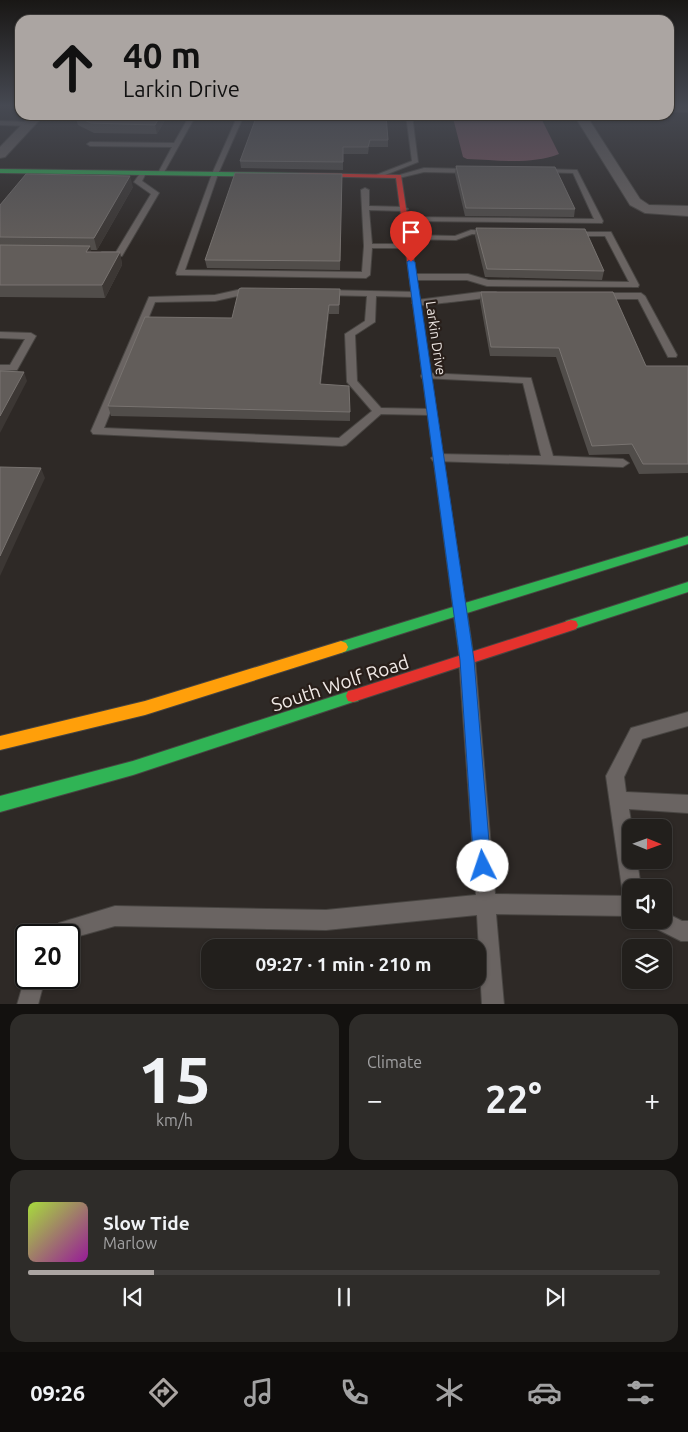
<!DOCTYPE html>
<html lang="en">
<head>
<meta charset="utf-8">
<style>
	body { margin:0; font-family:Ubuntu,sans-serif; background:#2e2c29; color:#f1f3f6; height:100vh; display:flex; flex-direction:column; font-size:19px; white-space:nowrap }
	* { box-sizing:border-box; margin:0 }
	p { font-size:16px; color:#a2a2a3 }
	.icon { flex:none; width:28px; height:28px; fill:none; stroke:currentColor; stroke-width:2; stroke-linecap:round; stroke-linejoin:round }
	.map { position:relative; height:1004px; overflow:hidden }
	.drawer { display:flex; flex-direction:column; gap:10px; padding:10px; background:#13110f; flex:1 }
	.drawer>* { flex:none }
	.top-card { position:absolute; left:15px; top:15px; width:659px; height:105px; border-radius:15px; box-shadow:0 1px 4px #0004,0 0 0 1px #3f3d3b; background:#aba5a2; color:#111; overflow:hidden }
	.needle { width:32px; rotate:91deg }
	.controls { position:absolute; left:622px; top:819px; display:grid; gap:10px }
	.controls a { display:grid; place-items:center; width:50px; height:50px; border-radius:10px; background:#221f1c; box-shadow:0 1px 4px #0004,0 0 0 1px #3f3d3b; font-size:25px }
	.speed { position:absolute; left:15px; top:924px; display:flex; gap:10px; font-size:25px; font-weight:700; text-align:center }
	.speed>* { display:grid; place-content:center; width:65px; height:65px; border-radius:50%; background:#221f1c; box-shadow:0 1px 4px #0004,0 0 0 1px #3f3d3b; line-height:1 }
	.speed .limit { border:2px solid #111; border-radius:8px; background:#fff; color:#111 }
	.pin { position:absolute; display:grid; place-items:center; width:42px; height:42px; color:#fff; margin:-51px -21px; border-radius:50% 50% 50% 0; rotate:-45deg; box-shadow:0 0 5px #0007 }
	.pin .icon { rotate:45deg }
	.me { position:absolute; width:55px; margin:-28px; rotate:356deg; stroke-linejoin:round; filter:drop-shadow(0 0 4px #0008) }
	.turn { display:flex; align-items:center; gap:18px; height:105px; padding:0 25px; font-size:22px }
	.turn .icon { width:65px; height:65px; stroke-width:2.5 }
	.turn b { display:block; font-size:35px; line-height:42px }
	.big { font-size:38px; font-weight:600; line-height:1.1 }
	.drawer .tile { flex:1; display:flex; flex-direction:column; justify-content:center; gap:8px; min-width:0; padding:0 18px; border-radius:15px; background:#2e2c29 }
	.drawer .dial { align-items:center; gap:0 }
	.dial b { font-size:65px; line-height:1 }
	.song { display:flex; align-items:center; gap:15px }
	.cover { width:60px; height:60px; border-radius:8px; background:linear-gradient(135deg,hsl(80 70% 55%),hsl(300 70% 35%)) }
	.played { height:5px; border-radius:2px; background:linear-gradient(90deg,#aba5a2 20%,#3f3d3b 20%) }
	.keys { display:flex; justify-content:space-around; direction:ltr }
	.heat { display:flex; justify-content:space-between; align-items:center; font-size:28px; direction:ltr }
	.drawer .tiles { flex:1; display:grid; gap:10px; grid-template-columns:1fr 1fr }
	.tile:last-child { grid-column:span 2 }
	.trip { position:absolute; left:201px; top:939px; width:285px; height:50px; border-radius:15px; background:#221f1c; box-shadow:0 1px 4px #0004,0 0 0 1px #3f3d3b; font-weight:600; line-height:50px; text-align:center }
	.tab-bar { display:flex; height:80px; justify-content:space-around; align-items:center; background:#0e0c0b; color:#a2a2a3 }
	.tab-bar .icon { width:35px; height:35px }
	.tab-bar .active { color:#aba5a2 }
	.tab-bar b { font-size:22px; color:#f1f3f6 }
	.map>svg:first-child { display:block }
	.water { fill:#7f5661 }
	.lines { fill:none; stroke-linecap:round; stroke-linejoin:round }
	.lane-casing { stroke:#484542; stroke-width:2 }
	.street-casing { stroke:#484542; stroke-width:2 }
	.fast-casing { stroke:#484542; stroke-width:2 }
	.slow-casing { stroke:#484542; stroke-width:2 }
	.jam-casing { stroke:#484542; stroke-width:2 }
	.lane { fill:#6a6462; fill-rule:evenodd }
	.street { fill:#6a6462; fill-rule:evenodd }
	.fast { fill:#30b455; fill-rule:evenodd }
	.slow { fill:#ff9f0a; fill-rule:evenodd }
	.jam { fill:#e5322d; fill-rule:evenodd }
	.wall { fill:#514d4a }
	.shaded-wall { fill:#3c3734 }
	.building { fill:#625d5a; stroke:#787370 }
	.route { fill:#1a73e8; stroke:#114b97 }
	.labels { text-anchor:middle; stroke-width:4.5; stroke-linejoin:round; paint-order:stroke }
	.far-street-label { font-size:14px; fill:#efe8e5; stroke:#281e19 }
	.near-street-label { font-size:19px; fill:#efe8e5; stroke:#281e19 }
</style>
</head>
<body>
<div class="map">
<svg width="688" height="1005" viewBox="0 0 688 1005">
	<rect width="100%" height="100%" fill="#2e2926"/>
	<path class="water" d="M454,115L540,116L559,154C530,165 498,160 467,159L463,157L453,118Z"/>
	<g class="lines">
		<defs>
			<g id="lane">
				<polygon points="190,115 196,115 163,174 158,173 172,147 90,146 87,144 90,142 174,143"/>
				<polygon points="238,115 244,115 218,174 185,270 362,272 364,246 361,190 365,188 369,190 369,206 404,207 408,209 404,211 369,210 372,244 412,244 412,248 372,248 370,275 366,278 177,275 176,273 212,174"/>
				<polygon points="406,115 412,115 418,162 380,177 376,177 376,175 412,161"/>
				<polygon points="0,121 30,122 33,124 30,126 0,125"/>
				<polygon points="424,168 471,169 474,171 471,173 424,172 399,178 396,176"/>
				<polygon points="541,169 577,170 603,221 602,223 405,221 401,219 405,217 594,219 573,173 539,172 539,170"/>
				<polygon points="141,172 146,173 142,181 159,193 122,256 102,256 102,252 116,252 151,194 134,182"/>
				<polygon points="471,230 492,231 496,233 492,235 472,234 456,240 407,239 403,237 407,235 455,236"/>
				<polygon points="569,232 611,232 639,285 638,287 487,286 467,280 413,280 409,277 413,274 468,274 488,280 629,282 605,236 572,236 568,234"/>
				<polygon points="242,289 254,289 258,292 254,295 242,295 215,301 155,302 104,428 339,438 372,411 347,382 345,334 365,321 367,296 321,295 320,293 324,290 418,292 418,296 415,297 376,296 375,322 355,335 357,381 381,408 431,409 436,412 431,415 381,414 346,445 342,446 93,434 91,431 149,297 215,295"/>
				<path d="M480,292H496L500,295C497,298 428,304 417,306L412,303L417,300Z"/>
				<polygon points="641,293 645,296 677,355 676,357 668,357 667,355 638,299 598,299 594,296 598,293"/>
				<polygon points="0,332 31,333 36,336 17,370 0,371 0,365 10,365 25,339 0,338"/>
				<polygon points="426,373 531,378 553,456 623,459 629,463 623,467 433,461 431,458 437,454 541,456 523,383 422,378 421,376 422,374"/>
				<polygon points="467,653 472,655 475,660 495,894 629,896 625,895 622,888 606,776 631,728 688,712 688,726 642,739 624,777 626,792 688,795 688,813 629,809 632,828 631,860 637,860 641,888 631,888 631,916 496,914 504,1005 482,1005 477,915 326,930 115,926 72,938 69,943 69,935 53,935 59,923 115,906 326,910 476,895 459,660 462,655"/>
				<polygon points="664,912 682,921 688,921 688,941 681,941 653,927 650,920 664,920"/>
				<polygon points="26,974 26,978 45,978 38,1005 17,1005"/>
			</g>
			<g id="street">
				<rect x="669" y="106" width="19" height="6"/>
				<polygon points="31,115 44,115 5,157 0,158 0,147"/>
				<polygon points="574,115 586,115 640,199 649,205 688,206 688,216 645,213 630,205"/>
			</g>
			<g id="fast">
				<polygon points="0,169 300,173 303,175 300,177 0,173"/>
				<polygon points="422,339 426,342 465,603 688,536 688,544 467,613 474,660 472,664 467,666 462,664 460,660 454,617 341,653 336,651 334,647 336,643 453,607 418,342"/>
				<polygon points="688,582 688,592 571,630 566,629 564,625 566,621"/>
				<polygon points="353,690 358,691 360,696 358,701 353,702 133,775 0,812 0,796 133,761"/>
			</g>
			<polygon id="slow" points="341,641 346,643 348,647 346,651 341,653 145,715 0,750 0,736 145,701"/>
			<g id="jam">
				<polygon points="300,173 401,175 426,342 425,344 422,345 418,342 396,178 298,176 298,174"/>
				<polygon points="571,620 576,621 578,625 576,629 353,702 348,701 346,696 348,691 353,690"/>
			</g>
		</defs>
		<use href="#lane" class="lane-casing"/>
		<use href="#street" class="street-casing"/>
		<use href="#fast" class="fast-casing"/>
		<use href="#slow" class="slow-casing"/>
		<use href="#jam" class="jam-casing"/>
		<use href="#lane" class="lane"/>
		<use href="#street" class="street"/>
		<use href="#fast" class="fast"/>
		<use href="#slow" class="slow"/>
		<use href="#jam" class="jam"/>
	</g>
	<g class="wall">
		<polygon points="76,115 168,115 157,134 94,133 78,125 75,116"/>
		<polygon points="257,115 388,140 388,147 369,147 368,154 343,154 343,170 241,168 240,161"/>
		<polygon points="456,166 575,209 574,217 465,216 455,174"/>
		<polygon points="342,174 340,270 207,268 205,260"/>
		<polygon points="133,187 97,250 91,250 91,252 120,252 122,265 105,298 0,297 0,205"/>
		<polygon points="476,228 604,271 602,280 485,277 475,236"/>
		<polygon points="340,289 339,314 329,314 321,384 350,412 350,421 111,416 108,406 232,318"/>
		<polygon points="481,292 646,366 688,366 688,473 639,474 629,454 589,455 556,357 490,356 480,301"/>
	</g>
	<g class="shaded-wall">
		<polygon points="161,115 168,115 157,134 155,125"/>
		<polygon points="130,176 133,187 97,250 94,238"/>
		<polygon points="90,246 93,258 86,252"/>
		<polygon points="120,252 122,265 105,298 102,285"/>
		<polygon points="329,305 329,314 320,393 320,384"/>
		<polygon points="24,372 27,381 0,433 0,416"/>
		<polygon points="41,468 45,478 0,576 0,556"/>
	</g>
	<g class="building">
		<polygon points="76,115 161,115 155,125 91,123 75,116"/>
		<polygon points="257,115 386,115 388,140 370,140 368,147 343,147 343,162 240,161"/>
		<polygon points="456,166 555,167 575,209 466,208"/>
		<polygon points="235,173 342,174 340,261 205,260"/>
		<polygon points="26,174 130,176 94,238 0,237 0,205"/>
		<polygon points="476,228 585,229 604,271 487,269"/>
		<polygon points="0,245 90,246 86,252 120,252 102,285 0,285"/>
		<polygon points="241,288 340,289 339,305 329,305 320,384 349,386 350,412 108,406 145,317 232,318 239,289"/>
		<polygon points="481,292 613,292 646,366 688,366 688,464 643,464 632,444 592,446 559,348 491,347"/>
		<polygon points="0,371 24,372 0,416"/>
		<polygon points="0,467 41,468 0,556"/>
	</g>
	<linearGradient id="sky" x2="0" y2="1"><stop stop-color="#191715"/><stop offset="0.43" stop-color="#464952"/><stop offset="1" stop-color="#464952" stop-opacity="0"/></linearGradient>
	<rect width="688" height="246" fill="url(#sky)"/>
	<polygon class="route" points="411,259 415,262 474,660 491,866 489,872 483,875 477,872 474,866 460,660 407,262"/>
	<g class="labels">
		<g class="far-street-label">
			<text transform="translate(436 338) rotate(82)" y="5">Larkin Drive</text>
		</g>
		<g class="near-street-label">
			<text transform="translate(340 683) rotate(-18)" y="7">South Wolf Road</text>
		</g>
	</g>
</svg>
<div class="controls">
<a><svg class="needle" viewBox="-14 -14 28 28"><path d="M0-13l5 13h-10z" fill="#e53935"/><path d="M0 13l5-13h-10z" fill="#a2a2a3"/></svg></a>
<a><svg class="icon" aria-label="sound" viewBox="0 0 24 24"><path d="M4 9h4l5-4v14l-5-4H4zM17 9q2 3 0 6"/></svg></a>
<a><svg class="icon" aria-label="layers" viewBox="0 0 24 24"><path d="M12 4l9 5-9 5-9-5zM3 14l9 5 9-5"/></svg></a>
</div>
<div class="speed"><div class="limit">20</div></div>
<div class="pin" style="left:411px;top:262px;background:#d93025"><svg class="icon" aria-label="arrive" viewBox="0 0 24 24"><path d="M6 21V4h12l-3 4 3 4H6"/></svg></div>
<svg class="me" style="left:483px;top:866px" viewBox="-20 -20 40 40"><circle r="19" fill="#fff"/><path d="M0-13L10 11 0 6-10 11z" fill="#1a73e8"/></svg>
<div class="trip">09:27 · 1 min · 210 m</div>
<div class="top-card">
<div class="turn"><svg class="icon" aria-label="ahead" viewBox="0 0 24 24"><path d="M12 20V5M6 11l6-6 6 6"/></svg><div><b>40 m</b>Larkin Drive</div></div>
</div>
</div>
<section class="drawer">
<div class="tiles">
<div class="tile dial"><b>15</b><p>km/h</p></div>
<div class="tile"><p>Climate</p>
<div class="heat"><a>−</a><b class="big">22°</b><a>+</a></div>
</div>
<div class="tile">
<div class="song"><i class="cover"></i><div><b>Slow Tide</b><p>Marlow</p></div></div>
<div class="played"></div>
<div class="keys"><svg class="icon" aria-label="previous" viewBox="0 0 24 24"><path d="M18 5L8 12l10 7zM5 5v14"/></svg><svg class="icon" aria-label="pause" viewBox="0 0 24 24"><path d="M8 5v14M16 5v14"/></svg><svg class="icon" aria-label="next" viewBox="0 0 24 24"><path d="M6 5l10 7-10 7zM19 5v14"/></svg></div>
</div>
</div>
</section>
<nav class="tab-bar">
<b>09:26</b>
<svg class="icon active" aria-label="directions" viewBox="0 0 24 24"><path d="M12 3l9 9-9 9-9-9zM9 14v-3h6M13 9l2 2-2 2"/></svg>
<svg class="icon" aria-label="music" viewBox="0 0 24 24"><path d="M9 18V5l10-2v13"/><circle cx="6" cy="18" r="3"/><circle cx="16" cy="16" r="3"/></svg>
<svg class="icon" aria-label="phone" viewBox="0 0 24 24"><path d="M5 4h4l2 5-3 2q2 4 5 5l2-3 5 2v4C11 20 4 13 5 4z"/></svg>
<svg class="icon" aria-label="climate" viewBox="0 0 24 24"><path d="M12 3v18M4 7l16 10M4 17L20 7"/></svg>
<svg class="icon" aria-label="car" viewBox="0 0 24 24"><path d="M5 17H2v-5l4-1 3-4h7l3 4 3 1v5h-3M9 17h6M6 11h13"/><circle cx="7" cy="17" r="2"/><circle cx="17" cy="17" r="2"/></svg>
<svg class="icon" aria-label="filters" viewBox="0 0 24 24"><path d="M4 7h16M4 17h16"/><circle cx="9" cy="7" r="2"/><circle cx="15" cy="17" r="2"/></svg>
</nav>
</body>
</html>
